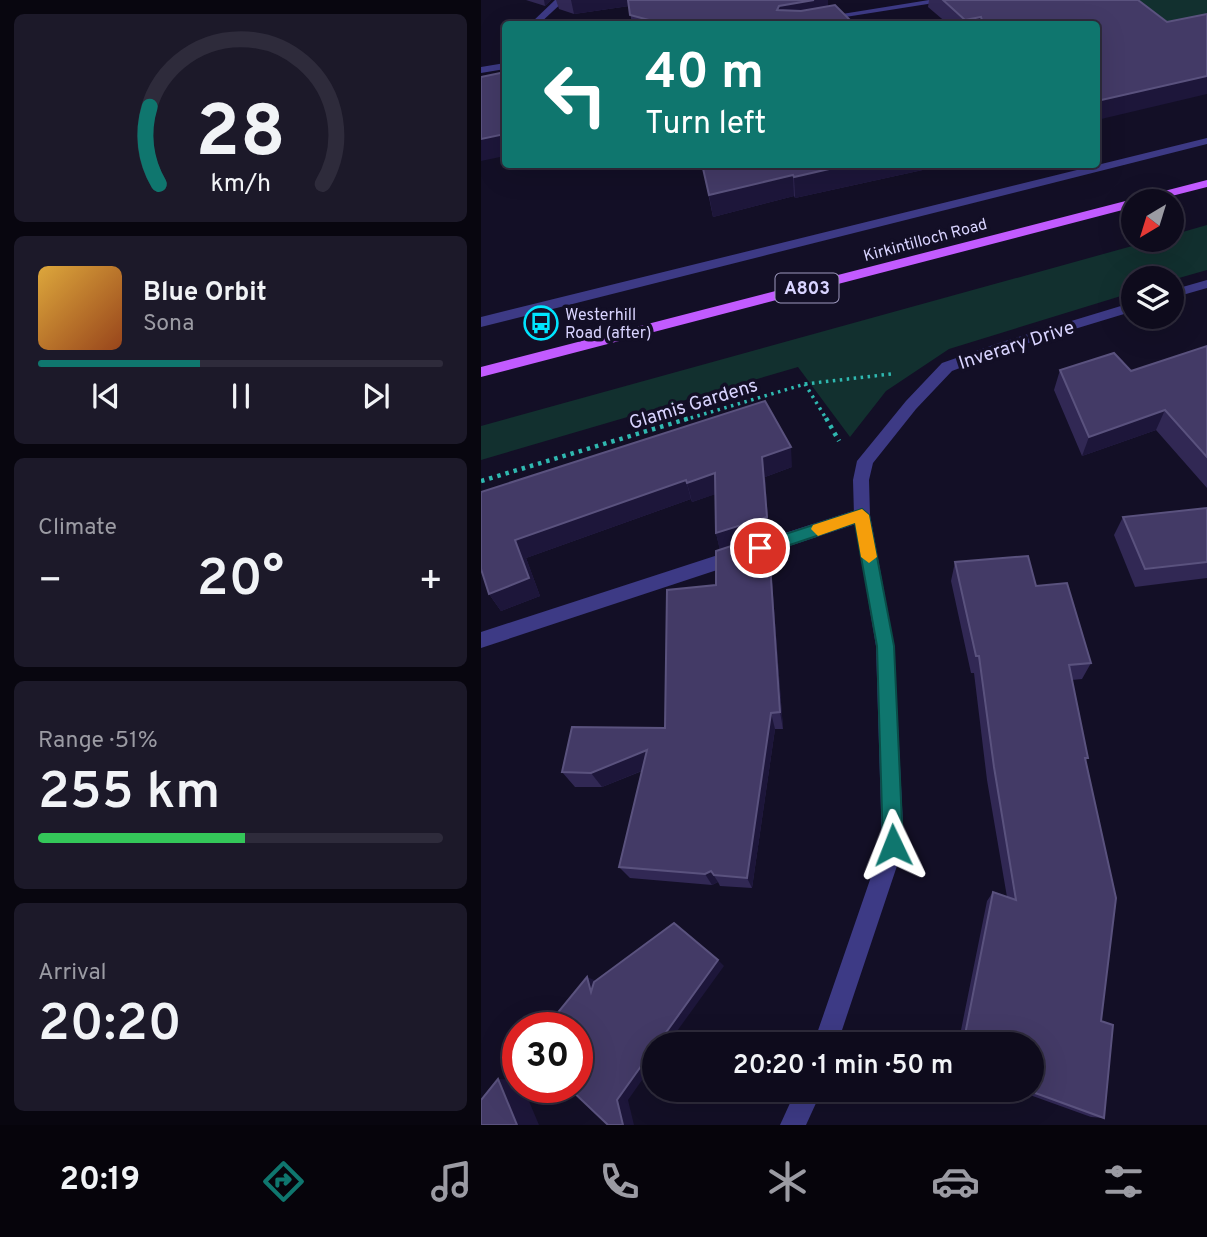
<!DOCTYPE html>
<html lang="en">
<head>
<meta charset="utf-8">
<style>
	body { margin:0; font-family:Overpass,sans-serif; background:#1c1929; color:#f1f3f6; height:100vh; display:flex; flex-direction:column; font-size:26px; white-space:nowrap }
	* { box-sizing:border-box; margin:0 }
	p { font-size:23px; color:#9b9ba3 }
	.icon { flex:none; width:38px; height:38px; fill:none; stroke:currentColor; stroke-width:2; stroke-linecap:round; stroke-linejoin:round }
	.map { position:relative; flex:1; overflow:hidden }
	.sheet { display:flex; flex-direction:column; gap:14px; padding:14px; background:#08060f; width:481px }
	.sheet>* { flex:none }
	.hud { position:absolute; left:21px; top:21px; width:598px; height:147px; border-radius:7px; box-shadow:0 7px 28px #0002,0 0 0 2px #2e2b3b; background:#0f766e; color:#fff; overflow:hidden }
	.needle { width:46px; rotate:218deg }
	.controls { position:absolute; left:640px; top:189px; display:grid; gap:14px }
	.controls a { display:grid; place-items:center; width:63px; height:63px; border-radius:50%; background:#0e0b1c; box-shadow:0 7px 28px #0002,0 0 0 2px #2e2b3b; font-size:35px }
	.speed { position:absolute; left:21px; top:1012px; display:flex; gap:14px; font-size:35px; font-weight:700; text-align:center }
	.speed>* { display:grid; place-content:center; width:91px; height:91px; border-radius:50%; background:#0e0b1c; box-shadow:0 7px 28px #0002,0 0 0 2px #2e2b3b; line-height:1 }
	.speed .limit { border:10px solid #d22; background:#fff; color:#111 }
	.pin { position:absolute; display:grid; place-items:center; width:60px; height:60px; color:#fff; margin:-30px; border:4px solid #fff; border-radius:50%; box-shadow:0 2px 7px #0007 }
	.me { position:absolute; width:77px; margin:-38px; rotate:358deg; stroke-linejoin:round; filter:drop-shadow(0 0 5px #0008) }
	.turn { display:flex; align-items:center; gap:24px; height:147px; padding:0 28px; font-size:32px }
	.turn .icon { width:91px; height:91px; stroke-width:2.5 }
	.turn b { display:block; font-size:49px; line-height:60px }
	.big { font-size:52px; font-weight:600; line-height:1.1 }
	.sheet .widget { flex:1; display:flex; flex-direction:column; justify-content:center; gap:10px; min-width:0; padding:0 24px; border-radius:10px; background:#1c1929 }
	.sheet .dial { align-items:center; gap:0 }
	.dial svg { height:182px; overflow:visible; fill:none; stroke:#2e2b3b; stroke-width:7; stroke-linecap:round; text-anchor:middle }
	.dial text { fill:#f1f3f6; stroke:none }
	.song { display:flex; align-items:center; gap:21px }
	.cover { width:84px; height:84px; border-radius:10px; background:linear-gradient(135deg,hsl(40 70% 55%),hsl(20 70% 35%)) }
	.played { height:7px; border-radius:4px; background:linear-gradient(90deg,#0f766e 40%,#2e2b3b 40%) }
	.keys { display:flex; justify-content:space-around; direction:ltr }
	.heat { display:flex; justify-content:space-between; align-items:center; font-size:38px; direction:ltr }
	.charge { height:10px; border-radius:5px; background:linear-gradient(90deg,#34c759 51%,#2e2b3b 0) }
	.trip { position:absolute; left:161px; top:1032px; width:402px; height:70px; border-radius:35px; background:#0e0b1c; box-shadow:0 7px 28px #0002,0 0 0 2px #2e2b3b; font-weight:600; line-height:70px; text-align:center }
	.tabs { display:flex; height:112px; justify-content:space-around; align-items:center; background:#06040b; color:#9b9ba3 }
	.tabs .icon { width:49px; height:49px }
	.tabs .selected { color:#0f766e }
	.tabs b { font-size:32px; color:#f1f3f6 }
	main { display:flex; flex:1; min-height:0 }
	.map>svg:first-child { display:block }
	.green { fill:#12302f }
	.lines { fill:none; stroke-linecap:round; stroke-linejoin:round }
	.path-far1 { stroke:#2fb8b0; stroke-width:3.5; stroke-dasharray:2.5 4.5; stroke-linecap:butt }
	.path { stroke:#2fb8b0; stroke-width:4.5; stroke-dasharray:3.5 5; stroke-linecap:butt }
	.lane { fill:#3d3a85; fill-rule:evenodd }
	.street { fill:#3d3a85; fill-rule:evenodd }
	.primary { fill:#c25bff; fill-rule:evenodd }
	.wall { fill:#312854 }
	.shaded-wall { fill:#1d163a }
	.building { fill:#433a66; stroke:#5a527e; stroke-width:2 }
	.route { fill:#0f766e; stroke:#0a4d48; stroke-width:2 }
	.slow { fill:#f59e0b }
	.labels { text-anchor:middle; stroke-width:7; stroke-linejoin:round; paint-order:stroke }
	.far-street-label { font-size:16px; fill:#d9d4ff; stroke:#130f26 }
	.far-poi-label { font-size:16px; fill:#d9d4ff; stroke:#130f26; text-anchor:start }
	.shield { fill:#130f26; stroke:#9e99be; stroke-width:2 }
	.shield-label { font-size:18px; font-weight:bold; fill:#d9d4ff }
	.street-label { font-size:19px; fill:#d9d4ff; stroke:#130f26 }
</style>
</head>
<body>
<main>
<section class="sheet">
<div class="widget dial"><svg viewBox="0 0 100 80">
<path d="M14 69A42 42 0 1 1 86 69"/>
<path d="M14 69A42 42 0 0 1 10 35" stroke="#0f766e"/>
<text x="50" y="56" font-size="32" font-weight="700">28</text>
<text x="50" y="72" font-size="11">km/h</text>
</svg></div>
<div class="widget">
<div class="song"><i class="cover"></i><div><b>Blue Orbit</b><p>Sona</p></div></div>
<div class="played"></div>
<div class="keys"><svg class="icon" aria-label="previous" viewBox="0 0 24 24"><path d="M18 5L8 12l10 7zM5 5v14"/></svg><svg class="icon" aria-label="pause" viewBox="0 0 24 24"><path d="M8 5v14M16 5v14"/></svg><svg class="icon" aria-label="next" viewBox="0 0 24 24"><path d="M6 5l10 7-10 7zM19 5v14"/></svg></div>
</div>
<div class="widget"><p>Climate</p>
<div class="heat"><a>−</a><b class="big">20°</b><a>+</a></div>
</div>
<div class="widget"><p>Range · 51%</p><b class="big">255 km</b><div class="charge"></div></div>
<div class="widget"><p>Arrival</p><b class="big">20:20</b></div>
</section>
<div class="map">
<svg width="726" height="1125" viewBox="0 0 726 1125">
	<rect width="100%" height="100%" fill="#130f26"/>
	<g class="green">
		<polygon points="651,0 726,0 726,28 693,34"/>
		<polygon points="726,225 726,270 691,280 691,278 653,278 653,292 468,349 405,391 369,437 317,367 0,460 0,426 673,240 691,240 691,235"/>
	</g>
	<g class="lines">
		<g class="path-far1">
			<polyline points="324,384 410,374"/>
			<polyline points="203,420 324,384 346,420"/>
		</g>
		<g class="path">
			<polyline points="345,418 358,441"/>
			<polyline points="0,481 209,418"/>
		</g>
		<polygon class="lane" points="381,508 387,510 389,515 387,520 0,648 0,632"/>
		<g class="street">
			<polygon points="74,0 84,0 58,24 49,24"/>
			<polygon points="448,0 472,0 320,24 299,24"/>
			<polygon points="24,63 24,69 0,73 0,67"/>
			<polygon points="726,138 726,144 0,327 0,317"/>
			<polygon points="726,280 726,288 691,298 691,290"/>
			<polygon points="653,302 653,311 528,349 471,371 435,409 392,463 388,480 389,515 413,646 423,845 356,1045 332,1045 401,845 395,646 373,515 372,480 376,461 425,401 461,363 518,343"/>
			<polygon points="315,1090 341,1090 325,1125 299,1125"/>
		</g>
		<polygon class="primary" points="726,180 726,187 671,201 653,201 653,207 0,377 0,367"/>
	</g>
	<g class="wall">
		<polygon points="45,0 70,0 64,6"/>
		<polygon points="75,0 347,0 347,7 373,24 151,24 148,6 93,14 78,9"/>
		<polygon points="448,0 657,0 616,24 467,24 447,7"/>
		<polygon points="221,164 469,164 314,198 313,196 232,217"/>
		<polygon points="726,346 726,488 675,430 601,456 573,390 579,370 650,371"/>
		<polygon points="311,467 284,477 288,535 287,536 289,555 302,729 294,729 271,888 239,886 237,882 231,885 149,878 138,867 161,771 121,787 94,787 81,772 184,728 235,585 239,550 235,533 234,494 211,502 210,499 45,558 59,596 20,611 8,594 0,492"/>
		<polygon points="726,508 726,578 654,587 633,535 642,517"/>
		<polygon points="474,562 555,586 610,663 601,679 591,680 607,758 604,761 620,1021 623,1118 610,1117 535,1090 551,1090 551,1045 477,1045 506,901 512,892 526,897 506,780 493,673 490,673 470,581"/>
	</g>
	<g class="shaded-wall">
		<polygon points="63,0 70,0 64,6"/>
		<polygon points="90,0 147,0 148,6 93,14"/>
		<polygon points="333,0 347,0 347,14 296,10 298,6"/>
		<polygon points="500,17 499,24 484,24 484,20"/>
		<polygon points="726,76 726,94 616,120 616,101"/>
		<polygon points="24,134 24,156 0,161 0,139"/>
		<polygon points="370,164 469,164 314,198 313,177"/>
		<polygon points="312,175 313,196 232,217 228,195"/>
		<polygon points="684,410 675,430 601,456 608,437"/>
		<polygon points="310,447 311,467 284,477 288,535 287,536 289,555 302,729 299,712 239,551 235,533 281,457"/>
		<polygon points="234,473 238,493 211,502 206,483"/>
		<polygon points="205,480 210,499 45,558 59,596 20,611 8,594 34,540"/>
		<polygon points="290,713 294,729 271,888 266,878"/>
		<polygon points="166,750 175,765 121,787 110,773"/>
		<polygon points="230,871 237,882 231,885 224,874"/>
		<polygon points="237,960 243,966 186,1045 176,1045"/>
		<polygon points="106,977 118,982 110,992"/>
		<polygon points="173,1048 173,1063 147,1100 153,1125 142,1125 136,1100"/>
		<polygon points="17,1079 37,1080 37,1087 42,1087 58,1125 36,1125"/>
	</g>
	<g class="building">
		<polygon points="147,0 333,0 298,6 296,10 320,11 354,5 373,24 183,24 149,15"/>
		<polygon points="462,0 657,0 686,22 726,14 726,76 616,101 616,24 502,24 500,17 484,20"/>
		<polygon points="24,72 24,134 0,139 0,77"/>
		<polygon points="221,164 370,164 313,177 312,175 228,195"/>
		<polygon points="726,346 726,457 684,410 608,437 579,370 633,353 650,371"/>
		<polygon points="284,401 310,447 281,457 286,517 235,533 234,473 206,483 205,480 34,540 48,578 8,594 0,569 0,492"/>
		<polygon points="726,508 726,562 664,569 642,517"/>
		<polygon points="287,534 299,712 290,713 266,878 233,875 230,871 224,874 138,867 166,750 110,773 81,772 91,727 184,728 186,590 235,585 235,551"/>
		<polygon points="547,556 555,586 586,583 610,663 588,665 607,758 604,758 635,898 620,1021 632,1025 623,1118 546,1090 551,1090 551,1045 482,1045 512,892 535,900 513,767 498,656 495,656 474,562"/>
		<polygon points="193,923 237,960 176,1045 173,1045 173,1048 136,1100 142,1125 127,1125 87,1087 96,1087 96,1027 65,1027 106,977 110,992 113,982"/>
		<polygon points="17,1079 36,1125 0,1125 0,1100"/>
	</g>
	<polygon class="route" points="381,509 388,515 413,646 422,845 419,852 412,855 405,852 402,845 396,646 374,523 279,555 271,548 274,544"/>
	<polygon class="slow" points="381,509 388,515 396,557 388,563 380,557 374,523 337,536 330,529 332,525"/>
	<defs>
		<symbol id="bus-ring" viewBox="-11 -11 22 22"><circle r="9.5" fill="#130f26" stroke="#00e5ff" stroke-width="1.5"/><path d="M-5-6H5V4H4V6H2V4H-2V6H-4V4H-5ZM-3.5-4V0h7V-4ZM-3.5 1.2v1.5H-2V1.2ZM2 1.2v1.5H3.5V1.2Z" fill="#00e5ff"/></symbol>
	</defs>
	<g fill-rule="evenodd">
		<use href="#bus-ring" x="41" y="304" width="38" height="38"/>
	</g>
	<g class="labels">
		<g class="far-street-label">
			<text transform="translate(444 239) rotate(-15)" y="6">Kirkintilloch Road</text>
		</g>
		<g class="far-poi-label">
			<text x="84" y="320">Westerhill<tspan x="84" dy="18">Road (after)</tspan></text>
		</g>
		<rect class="shield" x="294.5" y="273.5" width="63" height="29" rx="5"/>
		<g class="shield-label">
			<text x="326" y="294">A803</text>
		</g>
		<g class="street-label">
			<text transform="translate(535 344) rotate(-18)" y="7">Inverary Drive</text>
			<text transform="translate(212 403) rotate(-17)" y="7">Glamis Gardens</text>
		</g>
	</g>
</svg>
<div class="controls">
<a><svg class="needle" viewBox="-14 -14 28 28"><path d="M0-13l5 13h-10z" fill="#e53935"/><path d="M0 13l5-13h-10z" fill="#9b9ba3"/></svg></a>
<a><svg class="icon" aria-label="layers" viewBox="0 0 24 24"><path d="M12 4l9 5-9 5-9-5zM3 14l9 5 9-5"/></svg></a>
</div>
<div class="speed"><div class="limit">30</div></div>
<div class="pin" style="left:279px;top:548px;background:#d93025"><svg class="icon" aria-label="arrive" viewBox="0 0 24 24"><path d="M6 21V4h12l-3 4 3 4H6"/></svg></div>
<svg class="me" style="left:412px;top:845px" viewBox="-20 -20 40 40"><path d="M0-17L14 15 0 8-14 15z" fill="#0f766e" stroke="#fff" stroke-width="4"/></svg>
<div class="trip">20:20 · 1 min · 50 m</div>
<div class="hud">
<div class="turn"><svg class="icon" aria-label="left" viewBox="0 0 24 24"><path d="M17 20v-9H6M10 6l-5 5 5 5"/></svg><div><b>40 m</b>Turn left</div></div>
</div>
</div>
</main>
<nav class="tabs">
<b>20:19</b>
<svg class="icon selected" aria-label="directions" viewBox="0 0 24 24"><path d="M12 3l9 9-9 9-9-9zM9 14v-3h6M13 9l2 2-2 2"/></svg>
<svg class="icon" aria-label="music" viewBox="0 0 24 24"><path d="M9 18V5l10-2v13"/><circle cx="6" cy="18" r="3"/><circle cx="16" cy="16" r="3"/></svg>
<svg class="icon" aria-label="phone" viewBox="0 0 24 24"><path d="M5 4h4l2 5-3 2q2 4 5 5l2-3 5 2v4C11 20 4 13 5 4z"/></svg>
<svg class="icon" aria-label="climate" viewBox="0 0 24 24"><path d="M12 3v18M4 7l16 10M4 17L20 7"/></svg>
<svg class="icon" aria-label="car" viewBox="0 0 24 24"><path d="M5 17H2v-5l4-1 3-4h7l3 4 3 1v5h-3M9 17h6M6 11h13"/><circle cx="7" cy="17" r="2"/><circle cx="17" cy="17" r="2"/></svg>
<svg class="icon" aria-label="filters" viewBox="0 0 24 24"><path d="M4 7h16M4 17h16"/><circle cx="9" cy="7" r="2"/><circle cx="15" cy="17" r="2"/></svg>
</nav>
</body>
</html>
